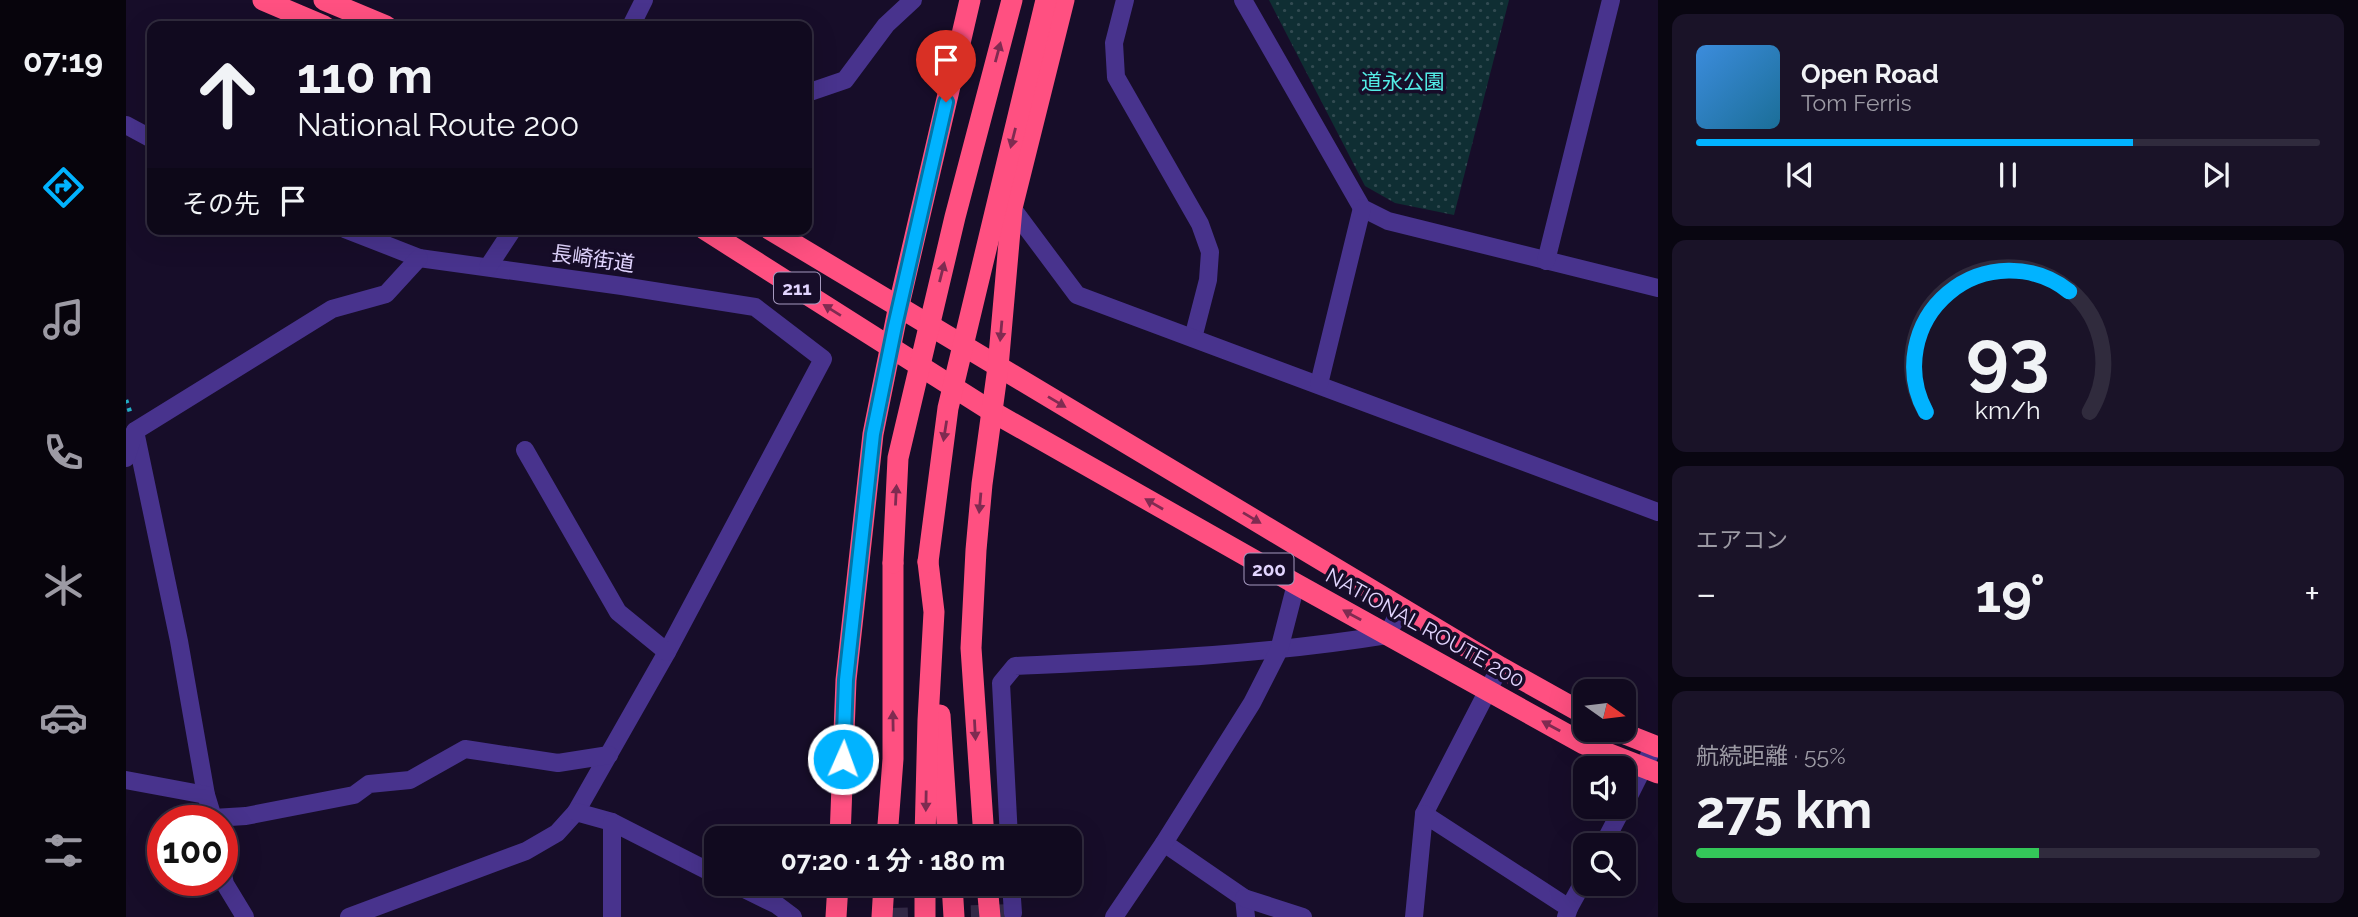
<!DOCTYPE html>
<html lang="ja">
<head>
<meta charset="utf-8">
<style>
	body { margin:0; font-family:Raleway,"Noto Sans JP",sans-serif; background:#1a1328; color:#f1f3f6; height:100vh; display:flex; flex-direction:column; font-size:26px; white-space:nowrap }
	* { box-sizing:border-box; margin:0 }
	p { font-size:23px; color:#9c9aa4 }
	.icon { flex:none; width:38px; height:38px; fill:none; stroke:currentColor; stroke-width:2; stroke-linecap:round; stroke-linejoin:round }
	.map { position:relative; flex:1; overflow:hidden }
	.sheet { display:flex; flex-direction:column; gap:14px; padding:14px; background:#090611; width:700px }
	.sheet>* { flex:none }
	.hud { position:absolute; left:21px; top:21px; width:665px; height:214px; border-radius:14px; box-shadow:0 7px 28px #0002,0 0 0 2px #302b3d; background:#110a1f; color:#f1f3f6; overflow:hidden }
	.needle { width:46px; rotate:104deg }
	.controls { position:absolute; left:1447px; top:679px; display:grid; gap:14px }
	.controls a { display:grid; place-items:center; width:63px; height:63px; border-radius:14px; background:#110a1f; box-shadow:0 7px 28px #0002,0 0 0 2px #302b3d; font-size:35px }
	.speed { position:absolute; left:21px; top:805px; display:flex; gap:14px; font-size:35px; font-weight:700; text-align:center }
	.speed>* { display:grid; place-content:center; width:91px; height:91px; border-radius:50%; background:#110a1f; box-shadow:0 7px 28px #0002,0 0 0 2px #302b3d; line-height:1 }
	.speed .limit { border:10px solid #d22; background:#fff; color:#111 }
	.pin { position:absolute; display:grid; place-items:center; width:60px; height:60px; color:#fff; margin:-72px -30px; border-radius:50% 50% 50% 0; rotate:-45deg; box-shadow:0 0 7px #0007 }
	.pin .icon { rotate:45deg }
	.me { position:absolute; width:77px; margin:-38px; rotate:2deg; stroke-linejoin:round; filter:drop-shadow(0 0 5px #0008) }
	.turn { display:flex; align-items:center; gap:24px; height:147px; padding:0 35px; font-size:32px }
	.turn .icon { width:91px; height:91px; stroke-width:2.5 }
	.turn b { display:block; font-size:49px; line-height:60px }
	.then { display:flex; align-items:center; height:66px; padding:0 35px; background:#0003; gap:14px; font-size:26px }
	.big { font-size:52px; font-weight:700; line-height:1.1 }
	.sheet .card { flex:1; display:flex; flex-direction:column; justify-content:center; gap:10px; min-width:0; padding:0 24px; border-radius:14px; background:#1a1328 }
	.sheet .dial { align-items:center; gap:0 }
	.dial svg { height:182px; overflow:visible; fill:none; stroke:#302b3d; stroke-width:7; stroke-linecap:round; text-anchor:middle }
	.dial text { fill:#f1f3f6; stroke:none }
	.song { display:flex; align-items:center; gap:21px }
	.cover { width:84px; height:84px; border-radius:10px; background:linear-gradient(135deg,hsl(210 70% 55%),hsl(200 70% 35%)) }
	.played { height:7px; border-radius:4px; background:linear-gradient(90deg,#01b3ff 70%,#302b3d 70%) }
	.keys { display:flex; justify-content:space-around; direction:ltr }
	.heat { display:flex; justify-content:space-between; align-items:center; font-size:38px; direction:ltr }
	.charge { height:10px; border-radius:5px; background:linear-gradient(90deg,#34c759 55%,#302b3d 0) }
	.trip { position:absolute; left:578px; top:826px; width:378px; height:70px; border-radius:14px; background:#110a1f; box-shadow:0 7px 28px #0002,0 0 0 2px #302b3d; font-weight:700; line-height:70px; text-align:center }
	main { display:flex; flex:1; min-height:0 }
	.tabs { display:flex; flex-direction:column; width:126px; justify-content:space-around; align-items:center; background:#07040c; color:#9c9aa4 }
	.tabs .icon { width:49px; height:49px }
	.tabs .current { color:#01b3ff }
	.tabs b { font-size:32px; color:#f1f3f6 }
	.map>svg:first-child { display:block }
	.park { fill:url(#park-dots) }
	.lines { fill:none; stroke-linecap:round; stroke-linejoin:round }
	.minor-tunnel { stroke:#352b49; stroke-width:18; stroke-dasharray:18 9; stroke-linecap:butt }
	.path { stroke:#22afc6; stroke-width:4.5; stroke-dasharray:3.5 5; stroke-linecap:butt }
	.minor { stroke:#48338d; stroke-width:18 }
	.highway { stroke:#ff5081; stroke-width:21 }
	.highway-bridge { stroke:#ff5081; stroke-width:21 }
	.oneway { fill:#7f2b51 }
	.route-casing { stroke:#0174a6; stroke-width:18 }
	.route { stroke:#01b3ff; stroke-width:12 }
	.labels { text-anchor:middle; stroke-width:7; stroke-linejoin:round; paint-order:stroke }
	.shield { fill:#170d29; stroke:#a599bf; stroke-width:2 }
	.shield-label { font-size:19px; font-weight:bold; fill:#e2d5ff }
	.park-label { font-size:21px; fill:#53ece5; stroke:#170d29 }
	.street-label { font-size:21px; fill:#e2d5ff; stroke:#170d29 }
</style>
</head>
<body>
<main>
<nav class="tabs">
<b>07:19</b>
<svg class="icon current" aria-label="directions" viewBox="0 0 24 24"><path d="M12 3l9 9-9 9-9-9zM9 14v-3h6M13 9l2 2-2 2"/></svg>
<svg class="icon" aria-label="music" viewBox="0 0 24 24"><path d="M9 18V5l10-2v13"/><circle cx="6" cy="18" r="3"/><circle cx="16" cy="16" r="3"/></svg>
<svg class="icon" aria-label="phone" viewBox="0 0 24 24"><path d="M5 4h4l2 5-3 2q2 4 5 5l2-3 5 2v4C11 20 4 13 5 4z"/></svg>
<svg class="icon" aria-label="climate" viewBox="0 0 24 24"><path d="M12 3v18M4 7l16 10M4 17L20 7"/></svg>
<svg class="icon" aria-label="car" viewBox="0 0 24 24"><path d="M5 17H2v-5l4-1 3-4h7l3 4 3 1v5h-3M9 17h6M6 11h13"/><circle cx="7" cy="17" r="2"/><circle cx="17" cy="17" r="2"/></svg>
<svg class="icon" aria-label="filters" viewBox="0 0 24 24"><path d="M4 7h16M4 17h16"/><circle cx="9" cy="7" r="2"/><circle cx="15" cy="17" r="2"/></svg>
</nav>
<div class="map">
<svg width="1532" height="917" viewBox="0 0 1532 917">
	<defs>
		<pattern id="park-dots" width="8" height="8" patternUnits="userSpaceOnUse" patternTransform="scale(1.75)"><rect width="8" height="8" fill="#0f2e33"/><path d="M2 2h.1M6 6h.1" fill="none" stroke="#324b52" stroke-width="1.8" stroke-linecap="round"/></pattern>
	</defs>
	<rect width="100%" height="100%" fill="#170d29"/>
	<polygon class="park" points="1143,0 1383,0 1328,215 1269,203 1239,186"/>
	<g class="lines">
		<polyline class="minor-tunnel" points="764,917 887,913"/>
		<polyline class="path" points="0,400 4,412"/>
		<g class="minor">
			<polyline points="999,0 988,43 990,77 1074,224 1084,252 1082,280 1067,338"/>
			<polyline points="1117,0 1236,208 1262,221 1532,288"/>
			<polyline points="505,26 518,0"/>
			<polyline points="681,93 719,80 760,25 787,0"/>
			<polyline points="0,125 26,139"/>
			<polyline points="886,208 951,295 1532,512"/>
			<polyline points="219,229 293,258 496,286 629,307 697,359 541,652 450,812 431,833 400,851 223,917"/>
			<polyline points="1420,261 1485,0"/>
			<polyline points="362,267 387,229"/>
			<polyline points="1193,384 1236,208"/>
			<polyline points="9,431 53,641 80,795 88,821"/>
			<polyline points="399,450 492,612 541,652"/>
			<polyline points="0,458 9,431 206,309 260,294 293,258"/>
			<polyline points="0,780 80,795"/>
			<polyline points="1498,806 1528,746"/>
			<polyline points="450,812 486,822 590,875"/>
			<polyline points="1298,814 1374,667"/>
			<polyline points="87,818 120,816 228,795 243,784 284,780 339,749 432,763 483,755"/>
			<path d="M883,838L875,683L889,666C1014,660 1138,655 1261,635L1276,607"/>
			<polyline points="1038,843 1118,898 1120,917"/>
			<polyline points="1477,845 1497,807"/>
			<polyline points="96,870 99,884 119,917"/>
			<polyline points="608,884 651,905 667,917"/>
			<polyline points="885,884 887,913"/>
			<polyline points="1118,898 1177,917"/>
			<polyline points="1443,908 1460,877"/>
			<polyline points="486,917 486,822"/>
			<polyline points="988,917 1038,843 1126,703 1153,650 1170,584"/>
			<polyline points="1288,917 1298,814 1443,908 1440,917"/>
		</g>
		<g class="highway">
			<polyline points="137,0 198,26"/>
			<polyline points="198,0 260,26"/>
			<polyline points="578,229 865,411 1170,584 1458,744 1532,773"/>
			<polyline points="643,229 1374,667 1460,715"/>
			<polyline points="814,715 822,838"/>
			<polyline points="1489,730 1532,747"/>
			<polyline points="714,838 720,680 747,434 773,305 844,0"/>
			<polyline points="761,838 767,759 767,563"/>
			<polyline points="799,838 802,720 808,612 802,562"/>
			<polyline points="858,838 845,648 850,550 856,484 872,367 886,208 938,0"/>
			<polyline points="826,884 828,917"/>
			<polyline points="861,884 864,917"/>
			<polyline points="710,917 712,884"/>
			<polyline points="756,917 758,884"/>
			<polyline points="799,917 799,884"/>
		</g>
		<g class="highway-bridge">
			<polyline points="802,562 822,408 920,0"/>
			<polyline points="767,563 772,458 829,217 886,0"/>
		</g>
	</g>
	<defs><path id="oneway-solid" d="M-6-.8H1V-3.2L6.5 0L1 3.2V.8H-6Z" transform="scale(1.75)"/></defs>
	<g class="oneway">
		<use href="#oneway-solid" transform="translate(872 52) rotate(-75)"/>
		<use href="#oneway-solid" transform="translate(887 138) rotate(104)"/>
		<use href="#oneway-solid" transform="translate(816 272) rotate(-76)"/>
		<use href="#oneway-solid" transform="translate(706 310) rotate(-148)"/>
		<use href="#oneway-solid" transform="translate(875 331) rotate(95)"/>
		<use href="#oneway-solid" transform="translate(931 402) rotate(31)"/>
		<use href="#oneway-solid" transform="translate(819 431) rotate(99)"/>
		<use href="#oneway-solid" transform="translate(770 495) rotate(-87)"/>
		<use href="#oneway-solid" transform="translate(854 503) rotate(95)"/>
		<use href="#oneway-solid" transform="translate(1028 504) rotate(-150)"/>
		<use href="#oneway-solid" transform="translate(1126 518) rotate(31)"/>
		<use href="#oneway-solid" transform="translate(1226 615) rotate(-151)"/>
		<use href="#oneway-solid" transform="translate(767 721) rotate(-91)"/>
		<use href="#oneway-solid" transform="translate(1425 726) rotate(-151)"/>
		<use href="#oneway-solid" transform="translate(849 730) rotate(87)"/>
		<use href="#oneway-solid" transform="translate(800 801) rotate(91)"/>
	</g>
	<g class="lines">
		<defs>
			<polyline id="route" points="717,759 720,680 747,434 769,326 820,102"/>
		</defs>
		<use href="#route" class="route-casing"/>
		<use href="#route" class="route"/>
	</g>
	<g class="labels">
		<g class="shield">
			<rect x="648" y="272.5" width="46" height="31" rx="5"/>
			<rect x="1118.5" y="553.5" width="49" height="31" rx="5"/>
		</g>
		<g class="shield-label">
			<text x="671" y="295">211</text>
			<text x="1143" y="576">200</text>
		</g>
		<g class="park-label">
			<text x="1277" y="89">道永公園</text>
		</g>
		<g class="street-label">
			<text transform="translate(467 259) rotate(8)" y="7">長崎街道</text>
			<text transform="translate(1299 628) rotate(29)" y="7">NATIONAL ROUTE 200</text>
		</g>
	</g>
</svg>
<div class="controls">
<a><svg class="needle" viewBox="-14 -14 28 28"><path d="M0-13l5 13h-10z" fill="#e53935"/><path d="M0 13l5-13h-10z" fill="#9c9aa4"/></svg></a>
<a><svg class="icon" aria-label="sound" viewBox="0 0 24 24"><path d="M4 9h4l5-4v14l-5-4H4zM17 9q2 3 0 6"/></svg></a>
<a><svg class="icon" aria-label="search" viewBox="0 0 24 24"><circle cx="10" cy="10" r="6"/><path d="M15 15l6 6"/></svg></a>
</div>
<div class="speed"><div class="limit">100</div></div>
<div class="pin" style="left:820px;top:102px;background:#d93025"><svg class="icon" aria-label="arrive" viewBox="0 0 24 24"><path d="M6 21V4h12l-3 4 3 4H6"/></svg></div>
<svg class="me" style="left:717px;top:759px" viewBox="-20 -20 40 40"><circle r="17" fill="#01b3ff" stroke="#fff" stroke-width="3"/><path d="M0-11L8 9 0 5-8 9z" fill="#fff"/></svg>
<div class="trip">07:20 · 1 分 · 180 m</div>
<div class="hud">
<div class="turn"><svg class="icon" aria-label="ahead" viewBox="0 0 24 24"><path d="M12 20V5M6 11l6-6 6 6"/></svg><div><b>110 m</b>National Route 200</div></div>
<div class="then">その先<svg class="icon" aria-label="arrive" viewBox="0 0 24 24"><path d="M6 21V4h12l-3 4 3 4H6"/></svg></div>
</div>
</div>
<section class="sheet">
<div class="card">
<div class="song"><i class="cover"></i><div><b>Open Road</b><p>Tom Ferris</p></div></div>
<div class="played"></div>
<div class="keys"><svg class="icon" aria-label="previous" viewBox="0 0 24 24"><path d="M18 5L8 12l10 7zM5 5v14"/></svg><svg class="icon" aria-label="pause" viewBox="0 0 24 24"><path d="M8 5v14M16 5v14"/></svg><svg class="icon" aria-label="next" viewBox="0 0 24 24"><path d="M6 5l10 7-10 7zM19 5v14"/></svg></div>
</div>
<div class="card dial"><svg viewBox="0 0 100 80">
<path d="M14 69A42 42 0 1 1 86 69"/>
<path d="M14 69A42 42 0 0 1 77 16" stroke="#01b3ff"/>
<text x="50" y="56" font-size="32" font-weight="700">93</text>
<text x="50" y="72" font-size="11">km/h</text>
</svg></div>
<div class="card"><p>エアコン</p>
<div class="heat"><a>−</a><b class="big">19°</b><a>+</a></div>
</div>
<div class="card"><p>航続距離 · 55%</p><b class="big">275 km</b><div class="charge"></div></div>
</section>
</main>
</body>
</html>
